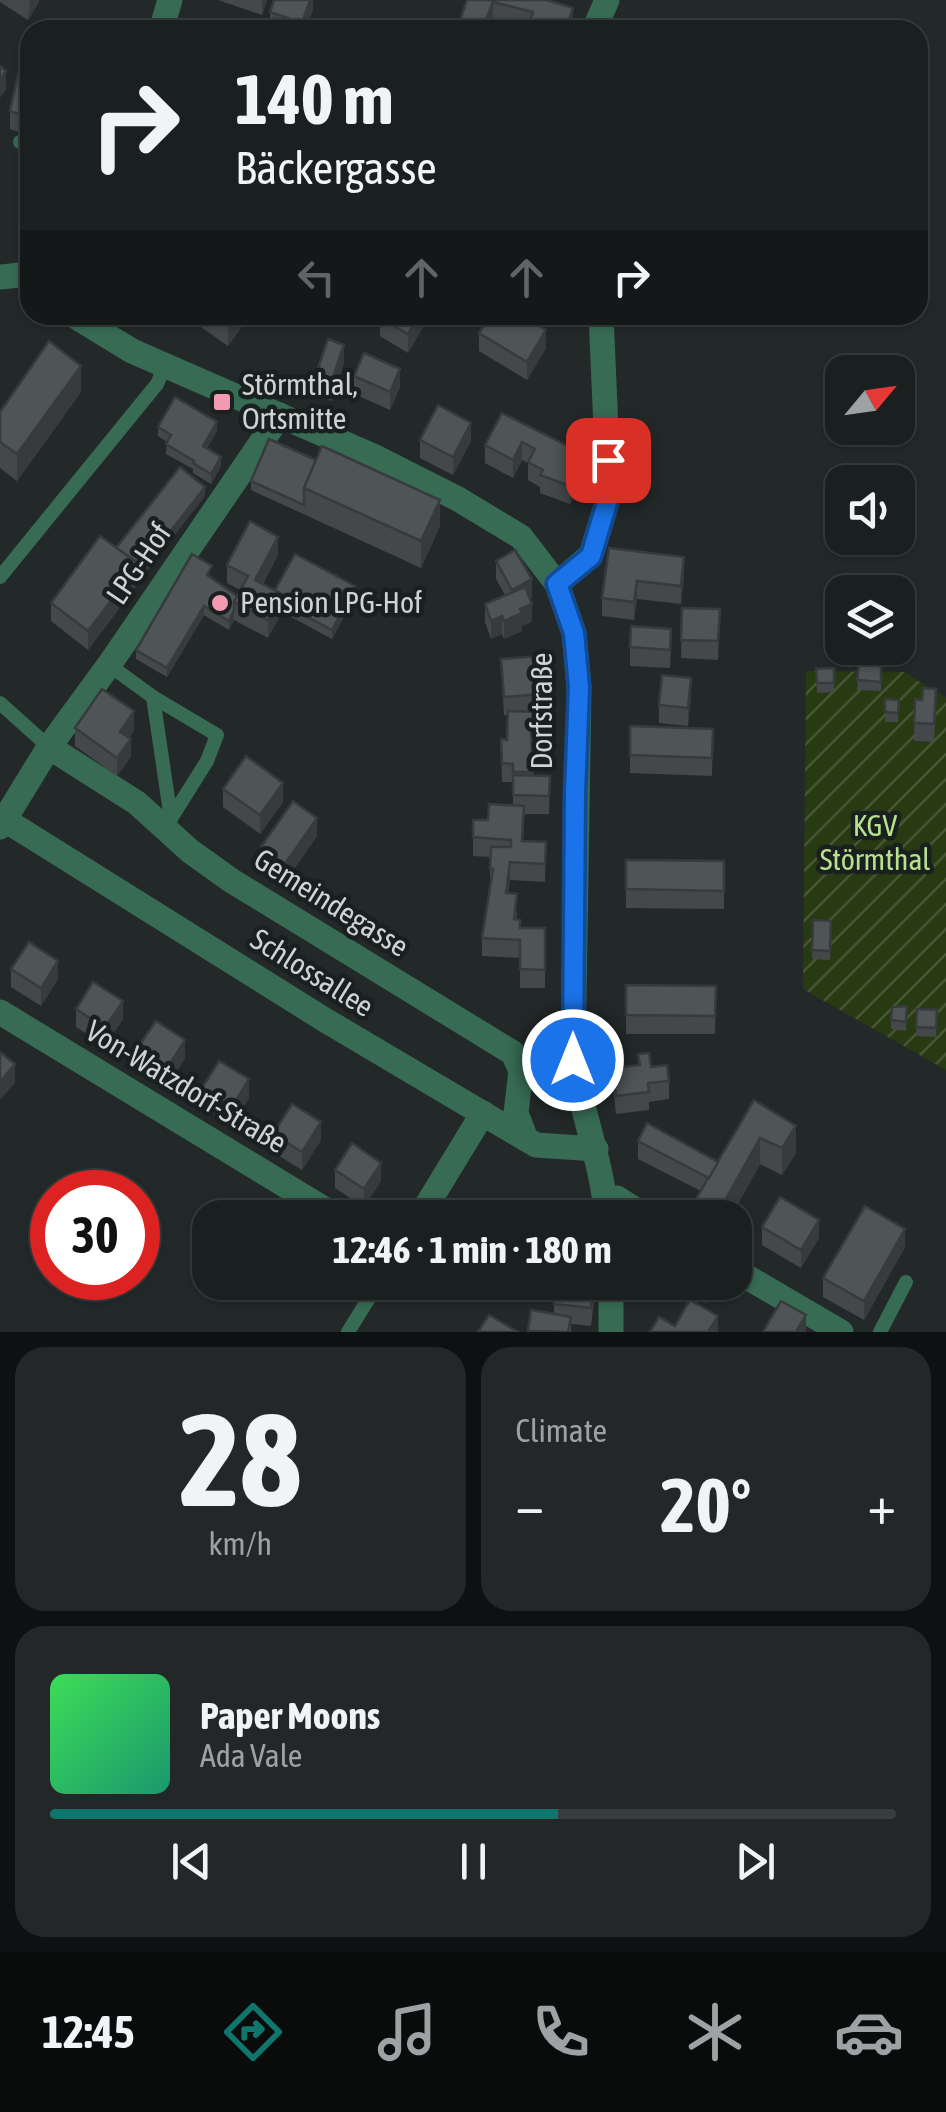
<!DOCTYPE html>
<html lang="en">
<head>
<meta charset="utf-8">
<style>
	body { margin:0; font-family:"Asap Condensed",sans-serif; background:#232728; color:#f1f3f6; height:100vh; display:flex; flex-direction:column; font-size:38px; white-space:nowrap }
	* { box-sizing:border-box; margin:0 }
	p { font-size:32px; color:#9fa2a4 }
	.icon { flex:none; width:55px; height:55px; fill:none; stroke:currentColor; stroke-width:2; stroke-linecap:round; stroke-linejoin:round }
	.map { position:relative; height:1332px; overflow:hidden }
	.details { display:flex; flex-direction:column; gap:15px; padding:15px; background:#0e1111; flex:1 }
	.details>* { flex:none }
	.banner { position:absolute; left:20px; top:20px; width:908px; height:305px; border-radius:30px; box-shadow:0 2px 8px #0004,0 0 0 2px #383d3d; background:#1a1f1f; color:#f1f3f6; overflow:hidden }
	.needle { width:65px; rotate:61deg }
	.fabs { position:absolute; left:825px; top:355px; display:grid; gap:20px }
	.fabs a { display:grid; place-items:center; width:90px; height:90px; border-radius:20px; background:#1a1f1f; box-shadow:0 2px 8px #0004,0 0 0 2px #383d3d; font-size:50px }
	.speed { position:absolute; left:30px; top:1170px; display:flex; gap:20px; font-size:50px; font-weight:700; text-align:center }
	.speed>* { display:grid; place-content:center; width:130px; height:130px; border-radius:50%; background:#1a1f1f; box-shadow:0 2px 8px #0004,0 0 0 2px #383d3d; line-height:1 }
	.speed .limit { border:15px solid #d22; background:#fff; color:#111 }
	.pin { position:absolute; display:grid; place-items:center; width:85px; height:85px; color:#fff; margin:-42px; border-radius:20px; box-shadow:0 5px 15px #0006 }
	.me { position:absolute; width:110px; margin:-55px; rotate:0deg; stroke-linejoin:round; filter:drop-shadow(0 0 8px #0008) }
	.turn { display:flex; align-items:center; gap:35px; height:210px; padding:0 50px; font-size:45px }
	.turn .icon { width:130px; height:130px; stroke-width:2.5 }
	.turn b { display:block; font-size:70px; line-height:85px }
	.lanes { display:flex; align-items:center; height:95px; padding:0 50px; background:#0003; justify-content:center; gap:50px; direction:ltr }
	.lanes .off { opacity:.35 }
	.big { font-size:75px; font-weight:700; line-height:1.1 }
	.details .tile { flex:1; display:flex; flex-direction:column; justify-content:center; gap:15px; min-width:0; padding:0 35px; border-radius:30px; background:#232728 }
	.details .dial { align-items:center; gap:0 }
	.dial b { font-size:130px; line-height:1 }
	.song { display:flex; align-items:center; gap:30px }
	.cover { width:120px; height:120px; border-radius:15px; background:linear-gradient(135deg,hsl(130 70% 55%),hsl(160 70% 35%)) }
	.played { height:10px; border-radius:5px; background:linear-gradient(90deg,#0f766e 60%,#383d3d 60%) }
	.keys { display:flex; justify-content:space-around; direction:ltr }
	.heat { display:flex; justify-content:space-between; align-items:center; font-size:55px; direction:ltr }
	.details .tiles { flex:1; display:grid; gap:15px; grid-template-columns:1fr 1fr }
	.tile:last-child { grid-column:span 2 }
	.trip { position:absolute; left:192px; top:1200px; width:560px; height:100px; border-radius:30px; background:#1a1f1f; box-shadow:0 2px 8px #0004,0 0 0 2px #383d3d; font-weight:700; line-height:100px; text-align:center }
	.tabs { display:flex; height:160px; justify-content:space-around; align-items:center; background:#0a0c0c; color:#9fa2a4 }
	.tabs .icon { width:70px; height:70px }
	.tabs .selected { color:#0f766e }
	.tabs b { font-size:45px; color:#f1f3f6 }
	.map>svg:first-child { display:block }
	.garden { fill:url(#garden-furrows) }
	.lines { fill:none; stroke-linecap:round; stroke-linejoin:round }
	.lane { stroke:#376b54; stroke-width:14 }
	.street { stroke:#376b54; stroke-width:25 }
	.wall { fill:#44484b }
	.shaded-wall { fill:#373b3d }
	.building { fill:#4f5457; stroke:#373b3d; stroke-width:2.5 }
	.route-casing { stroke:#114b97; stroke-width:25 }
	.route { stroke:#1a73e8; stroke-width:18 }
	.poi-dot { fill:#f19ab1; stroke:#1a1f1f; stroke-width:4 }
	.labels { text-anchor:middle; stroke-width:9; stroke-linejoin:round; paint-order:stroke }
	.poi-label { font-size:30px; fill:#cfd3d3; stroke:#1a1f1f; text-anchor:start }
	.street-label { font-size:30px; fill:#cfd3d3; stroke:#1a1f1f }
	.park-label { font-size:30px; fill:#b7e18b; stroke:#1a1f1f }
</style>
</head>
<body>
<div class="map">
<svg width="946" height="1332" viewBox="0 0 946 1332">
	<defs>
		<pattern id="garden-furrows" width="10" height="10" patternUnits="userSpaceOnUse" patternTransform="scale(2.5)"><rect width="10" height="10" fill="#283a12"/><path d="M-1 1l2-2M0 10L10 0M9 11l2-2" fill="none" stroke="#465634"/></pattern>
	</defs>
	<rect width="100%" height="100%" fill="#232929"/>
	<polygon class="garden" points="806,671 904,672 946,698 946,1070 803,989"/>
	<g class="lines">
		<g class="lane">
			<polyline points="20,142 30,147"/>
			<polyline points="0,577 157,384 165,366"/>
			<polyline points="109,665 153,697 217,735 207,761 165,828"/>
			<polyline points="153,697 171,819"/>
			<polyline points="0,703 49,747"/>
			<polyline points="348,1332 379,1282"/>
			<polyline points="880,1332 906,1282"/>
		</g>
		<g class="street">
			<polyline points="161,30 170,0"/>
			<polyline points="594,30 607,0"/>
			<polyline points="0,277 30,274"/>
			<path d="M73,315L132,351L373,456L458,499L521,537L557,584L574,633L579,687L573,1060C582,1113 602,1163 607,1218"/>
			<polyline points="557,584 591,555 609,496 601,315"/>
			<polyline points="49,747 137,803 190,851 232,881 513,1053 521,1071 516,1113 526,1139"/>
			<polyline points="5,820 325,1020 536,1145 596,1149"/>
			<polyline points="0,827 49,747 109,665 280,415"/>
			<polyline points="0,1012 339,1218"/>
			<polyline points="606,1199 617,1198 648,1218"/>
			<polyline points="419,1218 483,1113"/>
			<polyline points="735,1270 841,1332"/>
			<polyline points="611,1332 611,1282"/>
		</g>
	</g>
	<g class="wall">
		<polygon points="0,0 39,0 39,2 28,20 0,2"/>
		<polygon points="218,0 267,0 262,15"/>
		<polygon points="313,0 313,9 306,30 270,30 270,12"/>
		<polygon points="467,0 547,0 573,30 499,30 493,29 492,30 460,30 460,20"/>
		<polygon points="30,68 30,113 29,112 22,133 10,129 10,111"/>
		<polygon points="191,315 250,315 228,346 191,320"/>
		<polygon points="382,315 430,315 408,353 380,336 380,318"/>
		<polygon points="479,333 546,348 527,380 479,351"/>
		<polygon points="344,363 331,401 315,395 315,377"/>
		<polygon points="354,376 400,387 390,410 354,394"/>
		<polygon points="81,392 17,481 0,468 0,412"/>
		<polygon points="502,413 586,473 570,504 540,493 540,487 528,480 528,463 522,460 513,478 485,463 485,445"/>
		<polygon points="158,427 217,431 207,448 221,466 211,484 193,473 193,469 166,454 167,442 158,436"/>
		<polygon points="269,439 440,526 421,568 251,490 251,481"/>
		<polygon points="420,440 471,441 453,475 420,458"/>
		<polygon points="205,496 141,578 139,577 139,582 88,650 51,621 51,603 116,548"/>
		<polygon points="609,548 684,575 681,604 637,599 634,620 602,616 602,598"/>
		<polygon points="278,555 263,584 275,590 355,596 332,639 282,612 268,638 234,620 229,630 204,615 167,677 136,659 136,650 212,575 211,578 237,596 240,590 227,583 227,565"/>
		<polygon points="496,561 532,597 530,598 532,622 522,626 522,631 504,639 502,634 491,639 485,622 485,604 505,595 496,579"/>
		<polygon points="682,608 720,609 718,660 681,658"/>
		<polygon points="630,647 671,647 670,668 630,666"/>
		<polygon points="501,659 543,694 543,712 545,712 544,751 532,751 533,776 550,776 549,814 524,814 523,841 546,842 545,882 510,880 508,893 517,913 516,920 520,928 545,928 545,988 520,988 520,958 482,956 482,938 490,886 490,857 473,856 473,820 488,820 513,806 513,782 502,782 501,739 507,740 508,715 504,715"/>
		<polygon points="859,664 881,666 881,691 857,690"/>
		<polygon points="834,668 834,692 817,693 816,669"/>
		<polygon points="691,696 688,726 659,723 659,705"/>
		<polygon points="885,699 899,700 898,722 885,722"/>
		<polygon points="915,699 922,700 936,707 934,742 914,741"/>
		<polygon points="630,726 713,729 712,776 630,773"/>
		<polygon points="75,728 134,730 129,738 131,757 117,776 75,746"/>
		<polygon points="223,789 283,802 260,834 223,807"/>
		<polygon points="317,836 285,882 261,865 261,847"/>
		<polygon points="626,860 724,861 724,909 626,908"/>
		<polygon points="813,920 831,921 830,960 812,959"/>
		<polygon points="11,969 58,979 41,1006 11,987"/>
		<polygon points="626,985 716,986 715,1034 626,1034"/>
		<polygon points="907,1006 906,1031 891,1029 891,1020"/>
		<polygon points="76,1009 123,1019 105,1046 76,1027"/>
		<polygon points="917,1009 937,1010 936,1037 916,1036"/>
		<polygon points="138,1047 185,1058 168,1085 138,1066"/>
		<polygon points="638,1054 651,1067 669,1081 669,1099 649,1102 649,1110 616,1114 613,1087 613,1068 638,1066"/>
		<polygon points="202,1088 249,1098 232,1125 202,1106"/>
		<polygon points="754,1100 796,1153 782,1175 760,1164 730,1218 690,1218 690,1209 701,1191 638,1159 638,1141 718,1162"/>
		<polygon points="273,1134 321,1140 302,1170 273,1152"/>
		<polygon points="335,1170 381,1181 364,1207 335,1188"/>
		<polygon points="762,1227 819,1238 801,1268 762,1245"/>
		<polygon points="905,1247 864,1320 823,1297 823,1278"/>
		<polygon points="525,1282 556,1282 551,1301 525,1295"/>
		<polygon points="672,1282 718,1282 705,1303"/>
		<polygon points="594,1299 591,1326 571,1324 571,1332 528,1332 531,1310 554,1314 554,1304"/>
	</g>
	<g class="shaded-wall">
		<polygon points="30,0 39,0 39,2 28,20"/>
		<polygon points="262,0 267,0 262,15"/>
		<polygon points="310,0 313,0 313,9 306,30 302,30 302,23"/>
		<polygon points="493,2 493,29 492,30 482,30"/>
		<polygon points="573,8 573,30 566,30"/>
		<polygon points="6,71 6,90 0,98 0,80"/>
		<polygon points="30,90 29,112 22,133 22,115"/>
		<polygon points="231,315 250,315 228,346 228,320"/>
		<polygon points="419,315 430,315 408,353 408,334"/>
		<polygon points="546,330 546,348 527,380 527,362"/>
		<polygon points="344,345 344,363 331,401 331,383"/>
		<polygon points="81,366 81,392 17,481 17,454"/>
		<polygon points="400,369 400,387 390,410 390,392"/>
		<polygon points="217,422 217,431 203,455 203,446"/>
		<polygon points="471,423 471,441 453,475 453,457"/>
		<polygon points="522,442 522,460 513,478 513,460"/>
		<polygon points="586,455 586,473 570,504 570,486"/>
		<polygon points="221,457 221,466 211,484 211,474"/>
		<polygon points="205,487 205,496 141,578 141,569"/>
		<polygon points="440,500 440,526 421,568 421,541"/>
		<polygon points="278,537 278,555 255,598 255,580"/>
		<polygon points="684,557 684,575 681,604 681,586"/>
		<polygon points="139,564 139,582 88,650 88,631"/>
		<polygon points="532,579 532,597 512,608 512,590"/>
		<polygon points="637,581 637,599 634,620 634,602"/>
		<polygon points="355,586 355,596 332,639 332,630"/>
		<polygon points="282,594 282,612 268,638 268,620"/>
		<polygon points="532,604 532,622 522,626 522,631 504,639 504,621 520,609"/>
		<polygon points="204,606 204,615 167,677 167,668"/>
		<polygon points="234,610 234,620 229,630 229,621"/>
		<polygon points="502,616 502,634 491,639 491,621"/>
		<polygon points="691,678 691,696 688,726 688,708"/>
		<polygon points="134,711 134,730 120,750 120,732"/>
		<polygon points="131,739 131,757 117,776 117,758"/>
		<polygon points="283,783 283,802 260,834 260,815"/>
		<polygon points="317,818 317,836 285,882 285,864"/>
		<polygon points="510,862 510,880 506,911 506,893"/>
		<polygon points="58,961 58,979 41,1006 41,988"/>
		<polygon points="123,1001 123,1019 105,1046 105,1028"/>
		<polygon points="185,1040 185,1058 168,1085 168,1067"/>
		<polygon points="15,1064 15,1083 0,1100 0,1082"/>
		<polygon points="249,1079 249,1098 232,1125 232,1107"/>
		<polygon points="321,1122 321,1140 302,1170 302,1152"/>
		<polygon points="796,1126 796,1153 782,1175 782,1148"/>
		<polygon points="760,1138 760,1164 730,1218 715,1218"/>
		<polygon points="381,1163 381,1181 364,1207 364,1189"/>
		<polygon points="819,1220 819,1238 801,1268 801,1250"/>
		<polygon points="905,1229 905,1247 864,1320 864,1301"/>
		<polygon points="556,1282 551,1301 551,1283"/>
		<polygon points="705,1282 718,1282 705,1303"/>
		<polygon points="806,1315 806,1332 796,1332"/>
		<polygon points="718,1316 718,1332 708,1332"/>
	</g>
	<g class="building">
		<polygon points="274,0 310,0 302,23 270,12"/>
		<polygon points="467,0 547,0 573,8 566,30 548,30 529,24 533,12 493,2 482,29 460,20"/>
		<polygon points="332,21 365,30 330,30"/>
		<polygon points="21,61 30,68 30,90 22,115 10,111"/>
		<polygon points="0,66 6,71 0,80"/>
		<polygon points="382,315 419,315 408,334 380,318"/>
		<polygon points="490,315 522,315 546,330 527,362 479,333"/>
		<polygon points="328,339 344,345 331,383 315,377"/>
		<polygon points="49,341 81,366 17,454 0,442 0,412"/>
		<polygon points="364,353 400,369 390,392 354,376"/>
		<polygon points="175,397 217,422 203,446 221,457 211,474 193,463 194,461 166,444 171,435 158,427"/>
		<polygon points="438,405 471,423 453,457 420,440"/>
		<polygon points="502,413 586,455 570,486 540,475 543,470 528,462 535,449 522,442 513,460 485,445"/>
		<polygon points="269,439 316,460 304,488 304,505 251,481"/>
		<polygon points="322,446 440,500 421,541 304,488"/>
		<polygon points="180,467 205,487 141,569 139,567 139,564 116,548"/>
		<polygon points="250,521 278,537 255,580 282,594 268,620 234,602 248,576 227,565"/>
		<polygon points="100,536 139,564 88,631 51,603"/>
		<polygon points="609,548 684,557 681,586 637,581 634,602 602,598"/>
		<polygon points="515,550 532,579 512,590 496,561"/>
		<polygon points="192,554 212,566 207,575 237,596 234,602 234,610 229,621 204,606 167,668 136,650"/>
		<polygon points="295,554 355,586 332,630 282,603 282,594 275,590"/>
		<polygon points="525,587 532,604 520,609 522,613 504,621 502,616 491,621 485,604"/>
		<polygon points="682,608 720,609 718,641 681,640"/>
		<polygon points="631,626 671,629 670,650 630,647"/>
		<polygon points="539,656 543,694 504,697 501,659"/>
		<polygon points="859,664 881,666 881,682 857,680"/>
		<polygon points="834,668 834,683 817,683 816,669"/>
		<polygon points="662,675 691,678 688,708 659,705"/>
		<polygon points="923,688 936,689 934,724 914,723 915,699 922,700"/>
		<polygon points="102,689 134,711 120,732 131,739 117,758 75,728"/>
		<polygon points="885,699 899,700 898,713 885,712"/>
		<polygon points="508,711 545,712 544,733 531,732 533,772 513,772 513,764 502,763 501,739 507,740"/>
		<polygon points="630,726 713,729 712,758 630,755"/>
		<polygon points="246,756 283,783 260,815 223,789"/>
		<polygon points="513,775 550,776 549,796 513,795"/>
		<polygon points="293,801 317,818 285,864 261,847"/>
		<polygon points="489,804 524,806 522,841 546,842 545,864 510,862 506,893 517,894 514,919 520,920 520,928 545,928 545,970 520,969 520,940 482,938 493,869 490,868 491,847 511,847 511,840 473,837 473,820 488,820"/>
		<polygon points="626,860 724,861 724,891 626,889"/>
		<polygon points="813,920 831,921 830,951 812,950"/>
		<polygon points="29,942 58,961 41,988 11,969"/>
		<polygon points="93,982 123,1001 105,1028 76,1009"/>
		<polygon points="626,985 716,986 715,1016 626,1015"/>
		<polygon points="907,1006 906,1022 891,1020 892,1007"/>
		<polygon points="917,1009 937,1010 936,1028 916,1027"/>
		<polygon points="156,1021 185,1040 168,1067 138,1047"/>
		<polygon points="0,1052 15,1064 0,1082"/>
		<polygon points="649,1053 651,1067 667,1065 669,1081 648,1083 649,1092 616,1096 613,1068 640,1065 638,1054"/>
		<polygon points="219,1061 249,1079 232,1107 202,1088"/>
		<polygon points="754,1100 796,1126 782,1148 760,1138 715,1218 705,1218 690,1209"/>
		<polygon points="292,1104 321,1122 302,1152 273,1134"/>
		<polygon points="647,1123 718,1162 709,1178 638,1141"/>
		<polygon points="352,1143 381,1163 364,1189 335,1170"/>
		<polygon points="780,1197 819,1220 801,1250 762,1227"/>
		<polygon points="636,1201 659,1218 625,1218"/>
		<polygon points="865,1206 905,1229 864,1301 823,1278"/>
		<polygon points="556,1282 594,1282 591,1308 554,1304"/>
		<polygon points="690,1300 718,1316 708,1332 650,1332 659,1317 675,1326"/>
		<polygon points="781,1301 806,1315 796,1332 763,1332"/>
		<polygon points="531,1310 571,1317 568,1332 528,1331"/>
		<polygon points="489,1315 518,1332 478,1332"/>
	</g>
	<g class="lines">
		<defs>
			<polyline id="route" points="573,1060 575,794 579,687 574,633 557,584 591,556 609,496 608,460"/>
		</defs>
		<use href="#route" class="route-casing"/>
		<use href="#route" class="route"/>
	</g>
	<g class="poi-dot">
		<rect x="212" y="392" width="20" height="20" rx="5"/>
		<circle cx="220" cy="603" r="10"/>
	</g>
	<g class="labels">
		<g class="poi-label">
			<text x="242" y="395">Störmthal,<tspan x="242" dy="34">Ortsmitte</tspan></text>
			<text x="240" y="613">Pension LPG-Hof</text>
		</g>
		<g class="street-label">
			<text transform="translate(139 564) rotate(-56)" y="10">LPG-Hof</text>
			<text transform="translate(542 711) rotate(-90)" y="10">Dorfstraße</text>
			<text transform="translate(331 903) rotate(32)" y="10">Gemeindegasse</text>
			<text transform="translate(312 973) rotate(32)" y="10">Schlossallee</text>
			<text transform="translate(186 1087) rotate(31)" y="10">Von-Watzdorf-Straße</text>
		</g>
		<g class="park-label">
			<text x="875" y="836">KGV<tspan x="875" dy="34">Störmthal</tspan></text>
		</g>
	</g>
</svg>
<div class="fabs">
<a><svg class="needle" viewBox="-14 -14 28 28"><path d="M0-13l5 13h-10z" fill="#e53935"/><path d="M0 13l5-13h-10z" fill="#9fa2a4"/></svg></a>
<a><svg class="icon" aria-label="sound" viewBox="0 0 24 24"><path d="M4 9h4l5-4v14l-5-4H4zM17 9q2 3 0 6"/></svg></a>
<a><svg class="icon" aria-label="layers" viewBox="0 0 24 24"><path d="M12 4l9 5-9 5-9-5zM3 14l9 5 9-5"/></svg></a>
</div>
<div class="speed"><div class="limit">30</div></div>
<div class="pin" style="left:608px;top:460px;background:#d93025"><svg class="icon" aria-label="arrive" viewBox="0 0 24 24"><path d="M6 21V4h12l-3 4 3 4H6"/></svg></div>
<svg class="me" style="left:573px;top:1060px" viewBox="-20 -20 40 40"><circle r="17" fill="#1a73e8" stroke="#fff" stroke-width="3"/><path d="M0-11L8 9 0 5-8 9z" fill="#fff"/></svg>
<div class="trip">12:46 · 1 min · 180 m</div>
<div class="banner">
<div class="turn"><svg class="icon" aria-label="right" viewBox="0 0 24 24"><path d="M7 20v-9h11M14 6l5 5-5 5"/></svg><div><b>140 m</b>Bäckergasse</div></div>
<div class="lanes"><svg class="icon off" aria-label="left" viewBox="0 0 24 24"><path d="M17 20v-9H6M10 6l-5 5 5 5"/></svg><svg class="icon off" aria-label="ahead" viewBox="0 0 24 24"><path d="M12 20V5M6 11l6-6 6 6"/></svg><svg class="icon off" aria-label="ahead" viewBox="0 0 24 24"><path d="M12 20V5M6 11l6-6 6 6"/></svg><svg class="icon" aria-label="right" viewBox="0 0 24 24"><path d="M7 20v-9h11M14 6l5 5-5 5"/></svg></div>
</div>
</div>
<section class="details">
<div class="tiles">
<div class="tile dial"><b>28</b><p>km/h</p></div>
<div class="tile"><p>Climate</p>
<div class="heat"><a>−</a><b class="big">20°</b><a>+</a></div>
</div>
<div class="tile">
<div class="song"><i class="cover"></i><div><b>Paper Moons</b><p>Ada Vale</p></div></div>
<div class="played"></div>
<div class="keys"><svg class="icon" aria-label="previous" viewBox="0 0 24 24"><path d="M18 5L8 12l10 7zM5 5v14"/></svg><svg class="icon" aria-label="pause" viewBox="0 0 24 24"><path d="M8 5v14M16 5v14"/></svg><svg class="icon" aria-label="next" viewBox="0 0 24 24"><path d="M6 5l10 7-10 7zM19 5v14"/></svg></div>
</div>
</div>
</section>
<nav class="tabs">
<b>12:45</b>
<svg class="icon selected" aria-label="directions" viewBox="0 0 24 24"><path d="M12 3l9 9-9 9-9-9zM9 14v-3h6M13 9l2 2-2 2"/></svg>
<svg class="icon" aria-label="music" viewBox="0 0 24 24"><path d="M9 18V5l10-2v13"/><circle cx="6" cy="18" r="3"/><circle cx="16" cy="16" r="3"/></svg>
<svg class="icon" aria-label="phone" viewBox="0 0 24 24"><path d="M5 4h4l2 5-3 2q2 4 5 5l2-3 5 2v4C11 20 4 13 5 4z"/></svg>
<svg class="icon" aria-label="climate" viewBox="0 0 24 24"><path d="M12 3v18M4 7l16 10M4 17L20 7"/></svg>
<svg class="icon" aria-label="car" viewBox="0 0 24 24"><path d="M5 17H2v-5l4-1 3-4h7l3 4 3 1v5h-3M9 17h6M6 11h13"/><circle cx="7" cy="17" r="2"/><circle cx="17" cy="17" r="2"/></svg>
</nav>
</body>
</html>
